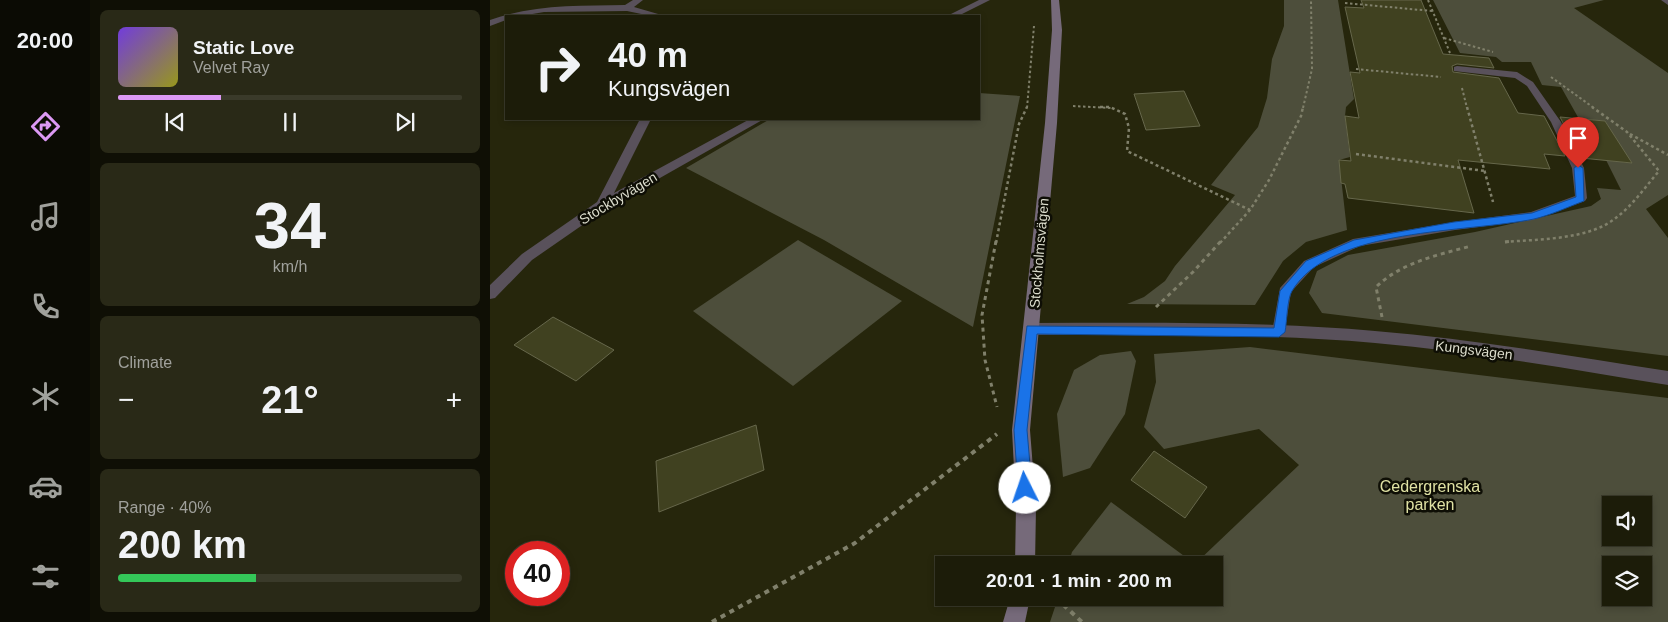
<!DOCTYPE html>
<html lang="en">
<head>
<meta charset="utf-8">
<style>
	body { margin:0; font-family:Arial,sans-serif; background:#292917; color:#f1f3f6; height:100vh; display:flex; flex-direction:column; font-size:19px; white-space:nowrap }
	* { box-sizing:border-box; margin:0 }
	p { font-size:16px; color:#a0a19c }
	.icon { flex:none; width:28px; height:28px; fill:none; stroke:currentColor; stroke-width:2; stroke-linecap:round; stroke-linejoin:round }
	.map { position:relative; flex:1; overflow:hidden }
	.details { display:flex; flex-direction:column; gap:10px; padding:10px; background:#0f0f05; width:400px }
	.details>* { flex:none }
	.banner { position:absolute; left:15px; top:15px; width:475px; height:105px; border-radius:0px; box-shadow:0 2px 8px #0003,0 0 0 1px #3a3a2a; background:#1c1c09; color:#f1f3f6; overflow:hidden }
	.buttons { position:absolute; left:1112px; top:496px; display:grid; gap:10px }
	.buttons a { display:grid; place-items:center; width:50px; height:50px; border-radius:0px; background:#1c1c09; box-shadow:0 2px 8px #0003,0 0 0 1px #3a3a2a; font-size:25px }
	.speed { position:absolute; left:15px; top:541px; display:flex; gap:10px; font-size:25px; font-weight:700; text-align:center }
	.speed>* { display:grid; place-content:center; width:65px; height:65px; border-radius:50%; background:#1c1c09; box-shadow:0 2px 8px #0003,0 0 0 1px #3a3a2a; line-height:1 }
	.speed .limit { border:8px solid #d22; background:#fff; color:#111 }
	.pin { position:absolute; display:grid; place-items:center; width:42px; height:42px; color:#fff; margin:-51px -21px; border-radius:50% 50% 50% 0; rotate:-45deg; box-shadow:0 0 5px #0007 }
	.pin .icon { rotate:45deg }
	.me { position:absolute; width:55px; margin:-28px; rotate:356deg; stroke-linejoin:round; filter:drop-shadow(0 0 4px #0008) }
	.turn { display:flex; align-items:center; gap:18px; height:105px; padding:0 20px; font-size:22px }
	.turn .icon { width:65px; height:65px; stroke-width:2.5 }
	.turn b { display:block; font-size:35px; line-height:42px }
	.big { font-size:38px; font-weight:800; line-height:1.1 }
	.details .tile { flex:1; display:flex; flex-direction:column; justify-content:center; gap:8px; min-width:0; padding:0 18px; border-radius:8px; background:#292917 }
	.details .dial { align-items:center; gap:0 }
	.dial b { font-size:65px; line-height:1 }
	.song { display:flex; align-items:center; gap:15px }
	.cover { width:60px; height:60px; border-radius:8px; background:linear-gradient(135deg,hsl(260 70% 55%),hsl(60 70% 35%)) }
	.played { height:5px; border-radius:2px; background:linear-gradient(90deg,#dc99f4 30%,#3a3a2a 30%) }
	.keys { display:flex; justify-content:space-around; direction:ltr }
	.heat { display:flex; justify-content:space-between; align-items:center; font-size:28px; direction:ltr }
	.charge { height:8px; border-radius:4px; background:linear-gradient(90deg,#34c759 40%,#3a3a2a 0) }
	.trip { position:absolute; left:445px; top:556px; width:288px; height:50px; border-radius:0px; background:#1c1c09; box-shadow:0 2px 8px #0003,0 0 0 1px #3a3a2a; font-weight:800; line-height:50px; text-align:center }
	main { display:flex; flex:1; min-height:0 }
	.menu { display:flex; flex-direction:column; width:90px; justify-content:space-around; align-items:center; background:#0b0b04; color:#a0a19c }
	.menu .icon { width:35px; height:35px }
	.menu .current { color:#dc99f4 }
	.menu b { font-size:22px; color:#f1f3f6 }
	.map>svg:first-child { display:block }
	.green { fill:#4d4e3b; fill-rule:evenodd }
	.building { fill:#404120; stroke:#66674b }
	.lines { fill:none; stroke-linecap:round; stroke-linejoin:round }
	.path-far3 { stroke:#80806b; stroke-width:2; stroke-dasharray:2.5 2.5; stroke-linecap:butt }
	.path-far2 { stroke:#80806b; stroke-width:2.5; stroke-dasharray:3 3; stroke-linecap:butt }
	.path-far1 { stroke:#80806b; stroke-width:3; stroke-dasharray:4 4; stroke-linecap:butt }
	.path { stroke:#80806b; stroke-width:4; stroke-dasharray:5 5; stroke-linecap:butt }
	.lane { fill:#59515b; fill-rule:evenodd }
	.street { fill:#59515b; fill-rule:evenodd }
	.secondary { fill:#766a7a; fill-rule:evenodd }
	.route { fill:#1a73e8; stroke:#114b97 }
	.labels { text-anchor:middle; stroke-width:5; stroke-linejoin:round; paint-order:stroke }
	.street-label { font-size:14px; fill:#dcddcd; stroke:#0e0e05 }
	.near-park-label { font-size:16px; fill:#e0e2a4; stroke:#0e0e05 }
</style>
</head>
<body>
<main>
<nav class="menu">
<b>20:00</b>
<svg class="icon current" aria-label="directions" viewBox="0 0 24 24"><path d="M12 3l9 9-9 9-9-9zM9 14v-3h6M13 9l2 2-2 2"/></svg>
<svg class="icon" aria-label="music" viewBox="0 0 24 24"><path d="M9 18V5l10-2v13"/><circle cx="6" cy="18" r="3"/><circle cx="16" cy="16" r="3"/></svg>
<svg class="icon" aria-label="phone" viewBox="0 0 24 24"><path d="M5 4h4l2 5-3 2q2 4 5 5l2-3 5 2v4C11 20 4 13 5 4z"/></svg>
<svg class="icon" aria-label="climate" viewBox="0 0 24 24"><path d="M12 3v18M4 7l16 10M4 17L20 7"/></svg>
<svg class="icon" aria-label="car" viewBox="0 0 24 24"><path d="M5 17H2v-5l4-1 3-4h7l3 4 3 1v5h-3M9 17h6M6 11h13"/><circle cx="7" cy="17" r="2"/><circle cx="17" cy="17" r="2"/></svg>
<svg class="icon" aria-label="filters" viewBox="0 0 24 24"><path d="M4 7h16M4 17h16"/><circle cx="9" cy="7" r="2"/><circle cx="15" cy="17" r="2"/></svg>
</nav>
<section class="details">
<div class="tile">
<div class="song"><i class="cover"></i><div><b>Static Love</b><p>Velvet Ray</p></div></div>
<div class="played"></div>
<div class="keys"><svg class="icon" aria-label="previous" viewBox="0 0 24 24"><path d="M18 5L8 12l10 7zM5 5v14"/></svg><svg class="icon" aria-label="pause" viewBox="0 0 24 24"><path d="M8 5v14M16 5v14"/></svg><svg class="icon" aria-label="next" viewBox="0 0 24 24"><path d="M6 5l10 7-10 7zM19 5v14"/></svg></div>
</div>
<div class="tile dial"><b>34</b><p>km/h</p></div>
<div class="tile"><p>Climate</p>
<div class="heat"><a>−</a><b class="big">21°</b><a>+</a></div>
</div>
<div class="tile"><p>Range · 40%</p><b class="big">200 km</b><div class="charge"></div></div>
</section>
<div class="map">
<svg width="1178" height="622" viewBox="0 0 1178 622">
	<rect width="100%" height="100%" fill="#26260c"/>
	<g class="green">
		<polygon points="794,0 848,0 864,99 856,107 855,116 860,157 849,160 857,230 816,242 793,261 765,305 637,304 654,297 675,281 685,266 745,195 721,185 768,127 777,98 782,59 794,26"/>
		<polygon points="943,0 1114,0 1084,8 1178,73 1178,195 1156,209 1178,238 1178,356 832,313 819,293 827,271 858,255 985,232 1101,206 1111,199 1107,188 1131,190 1116,160 1141,163 1115,121 1089,119 1071,87 1052,85 1041,62 1012,62 1006,57 970,53"/>
		<polygon points="489,93 530,96 483,327 334,240 196,168 280,119 489,119"/>
		<polygon points="308,240 412,301 303,386 203,311"/>
		<path d="M760,347L1178,398V622H560L568,598H724V565H578L582,552L621,502L705,564L809,465L769,429L674,449L654,427L666,382L664,354ZM1121,505H1154V538H1121ZM1121,565H1154V598H1121Z"/>
		<polygon points="641,351 646,361 635,414 600,468 573,477 567,414 584,370 610,355"/>
	</g>
	<g class="building">
		<polygon points="871,0 931,0 953,54 999,58 1004,68 967,64 962,66 963,72 1009,78 1028,113 1054,116 1075,156 1054,154 1060,169 968,160 984,213 858,198 855,184 851,183 849,160 861,161 855,116 869,118 860,72 870,73 855,7 874,8"/>
		<polygon points="694,91 710,126 656,130 644,94"/>
		<polygon points="1070,117 1115,121 1142,163 1091,158"/>
		<polygon points="63,317 124,350 86,381 24,345"/>
		<polygon points="266,425 274,470 169,512 166,461"/>
		<polygon points="664,451 717,487 695,518 641,480"/>
	</g>
	<g class="lines">
		<g class="path-far3">
			<polyline points="938,0 960,53"/>
			<polyline points="855,3 942,11"/>
			<polyline points="954,38 1003,52"/>
			<polyline points="866,69 951,77"/>
			<polyline points="1061,77 1104,108"/>
			<polyline points="972,88 977,108"/>
			<polyline points="583,106 622,108"/>
			<polyline points="537,108 544,26"/>
			<polyline points="813,108 822,69 821,0"/>
		</g>
		<g class="path-far2">
			<polyline points="610,107 620,107 635,114 639,128 637,151 760,210"/>
			<polyline points="977,107 1003,202"/>
			<polyline points="1140,134 1178,155"/>
			<polyline points="866,154 995,171"/>
			<path d="M1015,242C1049,239 1100,240 1127,217C1143,205 1156,186 1169,171L1137,132L1102,107"/>
			<polyline points="506,243 529,124 537,107"/>
			<polyline points="730,243 760,210 779,180 811,116 813,107"/>
		</g>
		<g class="path-far1">
			<polyline points="506,241 492,315 495,360 507,407"/>
			<polyline points="1015,242 1023,241"/>
			<polyline points="666,307 703,272 731,241"/>
			<path d="M892,317L886,287C912,262 948,255 981,246"/>
		</g>
		<g class="path">
			<polyline points="566,598 592,622"/>
			<polyline points="222,622 365,543 507,434"/>
		</g>
		<polygon class="lane" points="967,66 1027,72 1043,82 1071,122 1094,168 1097,198 1095,201 1043,220 965,230 870,246 824,267 801,292 794,336 789,337 784,336 782,332 790,288 814,261 863,239 965,222 1041,212 1085,196 1082,168 1061,122 1037,86 1025,78 964,71 964,67"/>
		<g class="street">
			<path d="M143,0H153L144,7L175,16H161L137,11L54,12L31,16H16V20L0,26V20C44,4 89,6 135,5Z"/>
			<polygon points="489,0 500,0 468,16 457,16"/>
			<polygon points="1171,0 1178,0 1178,5"/>
			<polygon points="150,119 161,119 124,193 260,119 274,119 117,208 42,260 5,298 0,299 0,285 32,254 107,202"/>
			<path d="M541,323C656,323 771,321 885,331C983,339 1081,356 1178,371V385C1081,369 984,352 885,343C771,333 656,335 541,335L536,333L533,329L536,325Z"/>
		</g>
		<g class="secondary">
			<polygon points="561,0 569,0 572,30 567,123 540,430 546,507 545,565 525,565 526,507 522,430 555,123 562,30"/>
			<polygon points="520,598 540,598 535,622 513,622"/>
		</g>
	</g>
	<path class="route" d="M1088,165L1093,168L1094,201C1078,207 1061,215 1044,219C978,233 840,227 802,291C797,299 797,322 795,332L789,337L547,334L537,430L542,488L540,492L535,494L530,492L528,488L524,430L537,326L784,328L790,291L816,261L864,240L964,222L1042,213L1086,197L1084,168Z"/>
	<g class="labels">
		<g class="street-label">
			<text transform="translate(128 198) rotate(-31)" y="5">Stockbyvägen</text>
			<text transform="translate(549 253) rotate(-85)" y="5">Stockholmsvägen</text>
			<text transform="translate(984 350) rotate(7)" y="5">Kungsvägen</text>
		</g>
		<g class="near-park-label">
			<text x="940" y="492">Cedergrenska<tspan x="940" dy="18">parken</tspan></text>
		</g>
	</g>
</svg>
<div class="buttons">
<a><svg class="icon" aria-label="sound" viewBox="0 0 24 24"><path d="M4 9h4l5-4v14l-5-4H4zM17 9q2 3 0 6"/></svg></a>
<a><svg class="icon" aria-label="layers" viewBox="0 0 24 24"><path d="M12 4l9 5-9 5-9-5zM3 14l9 5 9-5"/></svg></a>
</div>
<div class="speed"><div class="limit">40</div></div>
<div class="pin" style="left:1088px;top:168px;background:#d93025"><svg class="icon" aria-label="arrive" viewBox="0 0 24 24"><path d="M6 21V4h12l-3 4 3 4H6"/></svg></div>
<svg class="me" style="left:535px;top:488px" viewBox="-20 -20 40 40"><circle r="19" fill="#fff"/><path d="M0-13L10 11 0 6-10 11z" fill="#1a73e8"/></svg>
<div class="trip">20:01 · 1 min · 200 m</div>
<div class="banner">
<div class="turn"><svg class="icon" aria-label="right" viewBox="0 0 24 24"><path d="M7 20v-9h11M14 6l5 5-5 5"/></svg><div><b>40 m</b>Kungsvägen</div></div>
</div>
</div>
</main>
</body>
</html>
